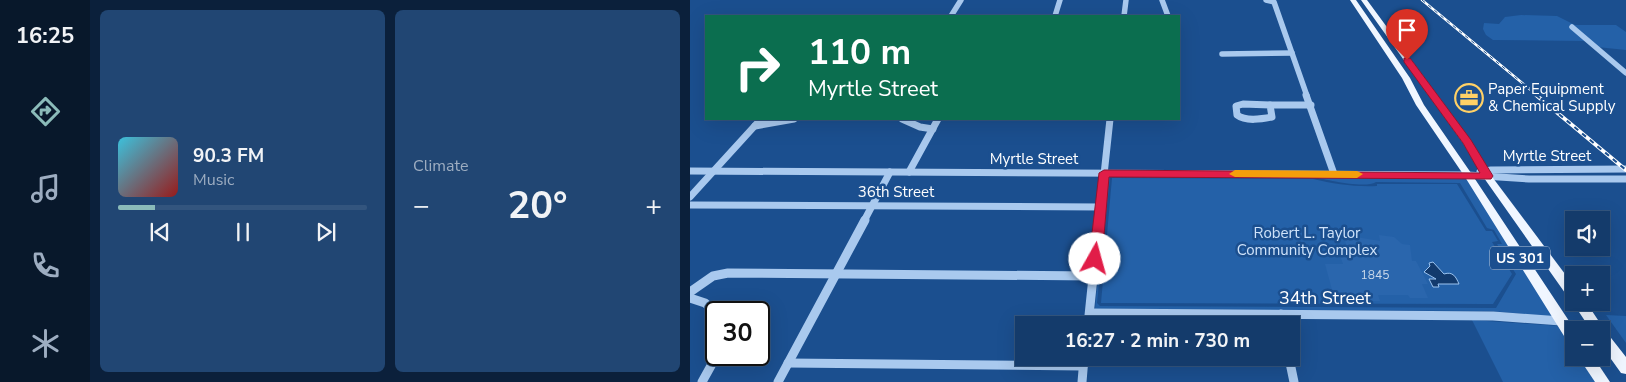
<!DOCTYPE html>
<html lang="en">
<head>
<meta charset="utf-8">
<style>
	body { margin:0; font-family:"Nunito Sans",sans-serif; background:#214673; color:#f1f3f6; height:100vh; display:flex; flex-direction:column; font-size:19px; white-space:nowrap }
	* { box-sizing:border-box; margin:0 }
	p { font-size:16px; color:#9dadc1 }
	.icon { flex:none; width:28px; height:28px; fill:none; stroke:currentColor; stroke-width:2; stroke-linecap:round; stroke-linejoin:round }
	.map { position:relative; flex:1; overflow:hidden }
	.drawer { display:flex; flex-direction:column; gap:10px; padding:10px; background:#0b203b; width:600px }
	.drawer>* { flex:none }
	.hud { position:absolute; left:15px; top:15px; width:475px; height:105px; border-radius:0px; box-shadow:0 5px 20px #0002,0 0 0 1px #33557e; background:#0b6e4f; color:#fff; overflow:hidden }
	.tools { position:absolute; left:875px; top:211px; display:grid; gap:10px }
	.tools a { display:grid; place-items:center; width:45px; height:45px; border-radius:0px; background:#143b6b; box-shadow:0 5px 20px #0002,0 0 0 1px #33557e; font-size:25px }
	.speed { position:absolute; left:15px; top:301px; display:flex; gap:10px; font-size:25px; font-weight:700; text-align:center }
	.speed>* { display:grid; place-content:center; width:65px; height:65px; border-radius:50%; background:#143b6b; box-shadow:0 5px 20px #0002,0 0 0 1px #33557e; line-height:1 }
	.speed .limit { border:2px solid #111; border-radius:8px; background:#fff; color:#111 }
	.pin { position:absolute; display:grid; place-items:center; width:42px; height:42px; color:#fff; margin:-51px -21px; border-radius:50% 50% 50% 0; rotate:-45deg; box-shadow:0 0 5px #0007 }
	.pin .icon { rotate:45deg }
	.me { position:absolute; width:55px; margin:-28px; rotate:7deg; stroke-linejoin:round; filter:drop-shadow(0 0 4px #0008) }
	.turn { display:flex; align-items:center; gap:18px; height:105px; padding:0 20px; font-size:22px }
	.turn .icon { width:65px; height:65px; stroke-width:2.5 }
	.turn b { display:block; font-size:35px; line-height:42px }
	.big { font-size:38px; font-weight:700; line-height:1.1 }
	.drawer .card { flex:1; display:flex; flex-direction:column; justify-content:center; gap:8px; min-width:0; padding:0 18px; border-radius:8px; background:#214673 }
	.song { display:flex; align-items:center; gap:15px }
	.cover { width:60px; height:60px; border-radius:8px; background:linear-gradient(135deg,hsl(190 70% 55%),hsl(0 70% 35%)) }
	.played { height:5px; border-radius:2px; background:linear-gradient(90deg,#8bbbb9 15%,#33557e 15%) }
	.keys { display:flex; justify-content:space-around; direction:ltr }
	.heat { display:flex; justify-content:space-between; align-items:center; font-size:28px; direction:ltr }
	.drawer .tiles { flex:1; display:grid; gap:10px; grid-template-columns:repeat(2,1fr) }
	.trip { position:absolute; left:325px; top:316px; width:285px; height:50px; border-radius:0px; background:#143b6b; box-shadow:0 5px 20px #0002,0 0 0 1px #33557e; font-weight:700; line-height:50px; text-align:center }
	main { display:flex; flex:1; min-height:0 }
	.menu { display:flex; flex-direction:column; width:90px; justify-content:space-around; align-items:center; background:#08182b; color:#9dadc1 }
	.menu .icon { width:35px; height:35px }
	.menu .active { color:#8bbbb9 }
	.menu b { font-size:22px; color:#f1f3f6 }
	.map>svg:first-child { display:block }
	.green { fill:#2461a8 }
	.water { fill:#123a6d; stroke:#9cc4f0 }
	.building { fill:#2a66ad }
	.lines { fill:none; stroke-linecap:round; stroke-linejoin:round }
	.minor-far2 { stroke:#a9c9ee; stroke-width:5.5 }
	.minor-far1 { stroke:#a9c9ee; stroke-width:7 }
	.minor { stroke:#a9c9ee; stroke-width:9 }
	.major { fill:#f0f6ff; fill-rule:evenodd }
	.rail-far1-casing { stroke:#fff; stroke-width:2.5 }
	.rail-casing { stroke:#fff; stroke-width:4 }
	.rail-far1 { stroke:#1b4f8f; stroke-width:1; stroke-dasharray:4; stroke-linecap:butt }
	.rail { stroke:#1b4f8f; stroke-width:2; stroke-dasharray:5; stroke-linecap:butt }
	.route { fill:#e11d48; stroke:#92132f }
	.slow { fill:#f59e0b }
	.labels { text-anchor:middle; stroke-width:5; stroke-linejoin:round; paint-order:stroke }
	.number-label { font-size:12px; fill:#cad9ea }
	.shield { fill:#1b4f8f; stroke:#bbcadd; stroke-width:1 }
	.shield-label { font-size:14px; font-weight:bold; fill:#fff }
	.poi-label { font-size:15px; fill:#fff; stroke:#1b4f8f; text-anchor:start }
	.street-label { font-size:15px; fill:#fff; stroke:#1b4f8f }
	.park-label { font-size:15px; fill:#cfe3fa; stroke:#1b4f8f }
	.near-street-label { font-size:18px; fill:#fff; stroke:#1b4f8f }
</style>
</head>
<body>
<main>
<nav class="menu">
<b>16:25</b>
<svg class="icon active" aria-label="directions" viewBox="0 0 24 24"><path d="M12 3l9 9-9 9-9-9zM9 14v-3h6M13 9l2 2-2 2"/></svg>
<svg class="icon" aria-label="music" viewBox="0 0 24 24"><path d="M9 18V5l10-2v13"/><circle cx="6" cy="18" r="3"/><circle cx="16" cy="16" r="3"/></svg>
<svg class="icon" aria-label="phone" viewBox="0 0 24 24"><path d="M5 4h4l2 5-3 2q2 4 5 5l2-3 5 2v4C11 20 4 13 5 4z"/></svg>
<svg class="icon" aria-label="climate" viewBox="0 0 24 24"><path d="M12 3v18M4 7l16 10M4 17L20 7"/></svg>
</nav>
<section class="drawer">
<div class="tiles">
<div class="card">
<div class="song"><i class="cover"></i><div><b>90.3 FM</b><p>Music</p></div></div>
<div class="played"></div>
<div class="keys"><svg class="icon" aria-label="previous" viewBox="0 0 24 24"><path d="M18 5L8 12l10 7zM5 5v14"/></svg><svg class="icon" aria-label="pause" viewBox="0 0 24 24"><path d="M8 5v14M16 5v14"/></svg><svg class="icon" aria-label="next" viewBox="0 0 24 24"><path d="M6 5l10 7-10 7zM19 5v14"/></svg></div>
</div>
<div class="card"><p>Climate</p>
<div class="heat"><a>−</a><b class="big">20°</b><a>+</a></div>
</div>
</div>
</section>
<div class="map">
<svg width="936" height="382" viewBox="0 0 936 382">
	<rect width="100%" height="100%" fill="#1b4f8f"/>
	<g class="green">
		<polygon points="831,15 867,16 885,25 926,25 936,32 936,50 907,47 883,26 879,27 895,41 803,40 796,35 793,29 794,23 809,24 815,17"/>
		<path d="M417,177H420L407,303L410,306L806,308L826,274L807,244H812L804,230L797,228L770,183L686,182C675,189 637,180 624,177H776L864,317L801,311L405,309Z"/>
		<path d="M422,178L623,179C644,184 665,187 687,186V184H767L796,231H802L808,241L802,242L822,274L803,304L411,303Z"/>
		<polygon points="916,315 936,316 936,343"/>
		<polygon points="782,320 869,326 884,347 884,358 891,358 908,382 813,382"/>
	</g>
	<path class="water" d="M743,262L754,274C763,271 766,277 769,284H748L749,287H743L739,279H746L734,272L740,266L739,263Z"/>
	<polygon class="building" points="654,235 690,241 689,235 704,237 712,244 720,245 722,261 726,261 738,284 732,284 738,298 720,298 718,295 688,295 690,301 645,301 635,264 653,264 648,249 657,249"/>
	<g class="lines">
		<g class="minor-far2">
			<polyline points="472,0 478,16"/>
			<polyline points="576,0 584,2 617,96"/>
			<polyline points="261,16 271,0"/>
			<polyline points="365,16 370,0"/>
			<polyline points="434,16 436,0"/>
			<polyline points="882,27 936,73"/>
			<polyline points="532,54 602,53"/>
		</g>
		<g class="minor-far1">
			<polyline points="616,95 644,174"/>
			<path d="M553,104L580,105L582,117C572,119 556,122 547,115L546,106Z"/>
			<polyline points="580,105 621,105"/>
			<polyline points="212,119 230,127 243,129"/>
			<polyline points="65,126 104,119"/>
			<polyline points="0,171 778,175 839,179 936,179"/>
			<polyline points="219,172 248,119"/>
			<polyline points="790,172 801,170 936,169"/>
			<polyline points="0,197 71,119"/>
			<polyline points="0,205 411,207"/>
			<polyline points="174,221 200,172"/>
			<polyline points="409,221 420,119"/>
		</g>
		<g class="minor">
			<polyline points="0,292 23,276 38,273 403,276"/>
			<polyline points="0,298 15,303 26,312"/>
			<polyline points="400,313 803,316 871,321"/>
			<polyline points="591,314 593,325"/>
			<polyline points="398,325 409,220"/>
			<polyline points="599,358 604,382"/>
			<polyline points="98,363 393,366"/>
			<polyline points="12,382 27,355"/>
			<polyline points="88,382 175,220"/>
			<polyline points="392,382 394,358"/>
		</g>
		<g class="major">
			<polygon points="660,0 666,0 720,78 734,105 781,173 885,330 884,346 879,344 775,177 726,105 712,78"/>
			<polygon points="671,0 677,0 780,140 800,174 884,286 884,302 896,302 914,329 936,357 936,374 931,373 911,345 911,330 901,330 885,306 883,302 883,301 880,300 794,178 773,143"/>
			<polygon points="889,358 904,358 920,382 905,382"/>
		</g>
		<defs>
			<polyline id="rail-far1" points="732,0 848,96"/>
			<polyline id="rail" points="846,95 936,170"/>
		</defs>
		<use href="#rail-far1" class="rail-far1-casing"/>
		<use href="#rail" class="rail-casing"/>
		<use href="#rail-far1" class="rail-far1"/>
		<use href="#rail" class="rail"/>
	</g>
	<polygon class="route" points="714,58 720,58 781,140 803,176 801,179 419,177 412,259 410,262 405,264 401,262 399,259 409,173 414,170 790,173 773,143 714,62"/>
	<polygon class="slow" points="545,170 667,171 673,174 667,178 545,177 539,174"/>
	<defs>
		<symbol id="office-ring" viewBox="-11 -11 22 22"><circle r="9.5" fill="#1b4f8f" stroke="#ffd166" stroke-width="1.5"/><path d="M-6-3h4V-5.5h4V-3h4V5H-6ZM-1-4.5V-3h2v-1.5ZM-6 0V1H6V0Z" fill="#ffd166"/></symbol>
	</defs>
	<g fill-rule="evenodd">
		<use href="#office-ring" x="763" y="82" width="32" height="32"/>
	</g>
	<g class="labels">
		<g class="number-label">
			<text x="685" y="279">1845</text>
		</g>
		<rect class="shield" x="800" y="246.5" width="60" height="23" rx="4"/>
		<g class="shield-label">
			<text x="830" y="263">US 301</text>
		</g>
		<g class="poi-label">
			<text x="798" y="94">Paper Equipment<tspan x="798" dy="17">&amp; Chemical Supply</tspan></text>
		</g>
		<g class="street-label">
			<text x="857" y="161">Myrtle Street</text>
			<text x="344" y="164">Myrtle Street</text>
			<text x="206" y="197">36th Street</text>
		</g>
		<g class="park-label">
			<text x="617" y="238">Robert L. Taylor<tspan x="617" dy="17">Community Complex</tspan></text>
		</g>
		<g class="near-street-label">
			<text x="635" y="304">34th Street</text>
		</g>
	</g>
</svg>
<div class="tools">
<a><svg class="icon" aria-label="sound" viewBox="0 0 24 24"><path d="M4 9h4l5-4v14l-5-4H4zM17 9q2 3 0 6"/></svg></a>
<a>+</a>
<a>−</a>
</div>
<div class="speed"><div class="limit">30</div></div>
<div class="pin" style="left:717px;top:60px;background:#d93025"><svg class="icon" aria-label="arrive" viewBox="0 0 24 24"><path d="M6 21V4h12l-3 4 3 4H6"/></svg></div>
<svg class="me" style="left:405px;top:259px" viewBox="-20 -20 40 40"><circle r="19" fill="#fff"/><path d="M0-13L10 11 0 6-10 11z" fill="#e11d48"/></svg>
<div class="trip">16:27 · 2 min · 730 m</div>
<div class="hud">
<div class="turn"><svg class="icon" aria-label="right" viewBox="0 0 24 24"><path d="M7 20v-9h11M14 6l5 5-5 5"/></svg><div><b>110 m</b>Myrtle Street</div></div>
</div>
</div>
</main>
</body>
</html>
